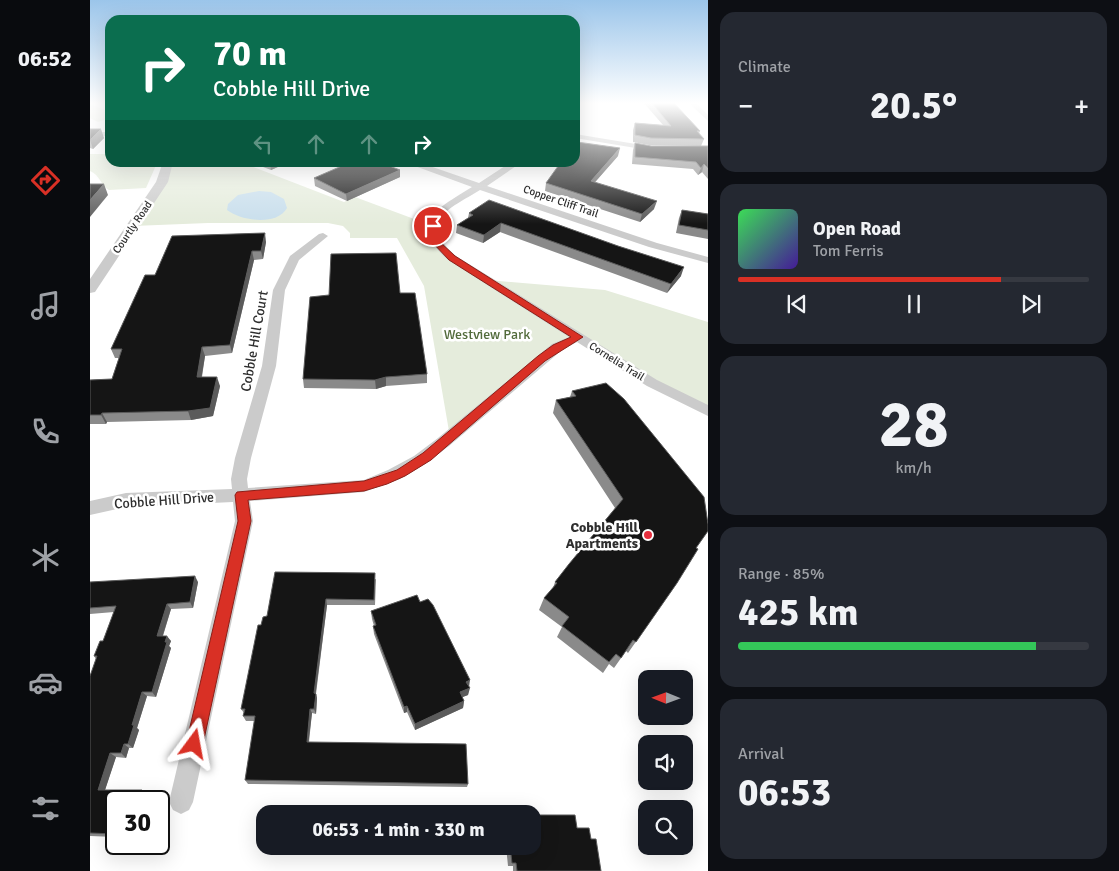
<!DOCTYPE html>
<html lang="en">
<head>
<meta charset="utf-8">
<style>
	body { margin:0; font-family:Signika,sans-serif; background:#242831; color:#f1f3f6; height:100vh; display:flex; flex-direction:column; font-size:19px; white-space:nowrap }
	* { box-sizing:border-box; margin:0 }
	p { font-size:16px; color:#9ea1a6 }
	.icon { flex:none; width:28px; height:28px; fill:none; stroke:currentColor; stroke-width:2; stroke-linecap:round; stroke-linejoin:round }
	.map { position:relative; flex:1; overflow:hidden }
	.panel { display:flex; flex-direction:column; gap:12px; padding:12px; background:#0d0f14; width:411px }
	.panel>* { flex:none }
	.hud { position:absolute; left:15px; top:15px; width:475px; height:152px; border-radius:15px; box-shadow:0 5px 20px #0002; background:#0b6e4f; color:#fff; overflow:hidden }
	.needle { width:32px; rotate:271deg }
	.controls { position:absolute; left:548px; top:670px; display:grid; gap:10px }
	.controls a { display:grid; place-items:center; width:55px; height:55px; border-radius:10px; background:#171b24; box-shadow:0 5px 20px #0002; font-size:25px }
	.speed { position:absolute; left:15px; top:790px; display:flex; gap:10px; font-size:25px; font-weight:700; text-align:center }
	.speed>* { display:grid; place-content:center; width:65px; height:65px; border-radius:50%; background:#171b24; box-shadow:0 5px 20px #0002; line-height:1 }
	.speed .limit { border:2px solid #111; border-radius:8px; background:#fff; color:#111 }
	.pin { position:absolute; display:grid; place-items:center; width:42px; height:42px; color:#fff; margin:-21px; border:2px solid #fff; border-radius:50%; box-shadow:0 1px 5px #0007 }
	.me { position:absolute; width:55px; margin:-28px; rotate:13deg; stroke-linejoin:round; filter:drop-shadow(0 0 4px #0008) }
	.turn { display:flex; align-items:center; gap:18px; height:105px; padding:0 25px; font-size:22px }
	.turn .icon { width:65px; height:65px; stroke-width:2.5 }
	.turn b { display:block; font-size:35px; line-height:42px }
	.lanes { display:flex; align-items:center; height:48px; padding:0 25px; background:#0003; justify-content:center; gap:25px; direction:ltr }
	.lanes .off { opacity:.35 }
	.big { font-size:38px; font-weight:800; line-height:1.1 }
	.panel .tile { flex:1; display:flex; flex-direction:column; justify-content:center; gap:8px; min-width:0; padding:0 18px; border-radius:15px; background:#242831 }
	.panel .dial { align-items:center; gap:0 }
	.dial b { font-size:65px; line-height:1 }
	.song { display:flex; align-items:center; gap:15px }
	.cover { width:60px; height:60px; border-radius:8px; background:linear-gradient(135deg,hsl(130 70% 55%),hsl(260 70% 35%)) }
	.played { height:5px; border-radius:2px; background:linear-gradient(90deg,#d93025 75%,#363941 75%) }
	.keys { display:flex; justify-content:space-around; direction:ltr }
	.heat { display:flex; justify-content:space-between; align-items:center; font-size:28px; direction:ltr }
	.charge { height:8px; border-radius:4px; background:linear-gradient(90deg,#34c759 85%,#363941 0) }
	.trip { position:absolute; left:166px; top:805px; width:285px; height:50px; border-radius:15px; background:#171b24; box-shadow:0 5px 20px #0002; font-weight:800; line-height:50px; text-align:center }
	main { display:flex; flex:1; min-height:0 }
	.dock { display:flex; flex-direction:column; width:90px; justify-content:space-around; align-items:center; background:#090b0e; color:#9ea1a6 }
	.dock .icon { width:35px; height:35px }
	.dock .active { color:#d93025 }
	.dock b { font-size:22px; color:#f1f3f6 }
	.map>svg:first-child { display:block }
	.green { fill:#e5ecdc }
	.water { fill:#c8deec }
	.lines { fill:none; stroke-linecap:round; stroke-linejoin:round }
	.minor { fill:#cbcbcb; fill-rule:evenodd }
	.tertiary { fill:#cbcbcb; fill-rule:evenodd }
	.wall { fill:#8a8a8a }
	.shaded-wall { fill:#5b5b5b }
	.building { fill:#151515; stroke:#5b5b5b }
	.route { fill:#d93025; stroke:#8d1f18 }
	.poi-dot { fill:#e72f3e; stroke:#fff; stroke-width:2 }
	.labels { text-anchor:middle; stroke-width:5; stroke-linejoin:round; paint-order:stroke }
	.far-street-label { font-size:11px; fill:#2e2e2e; stroke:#fff }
	.park-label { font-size:14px; fill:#526b3b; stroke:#fff }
	.street-label { font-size:14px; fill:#2e2e2e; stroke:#fff }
	.poi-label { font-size:14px; font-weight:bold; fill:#2e2e2e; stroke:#fff; text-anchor:end }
</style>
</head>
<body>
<main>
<nav class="dock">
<b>06:52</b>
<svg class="icon active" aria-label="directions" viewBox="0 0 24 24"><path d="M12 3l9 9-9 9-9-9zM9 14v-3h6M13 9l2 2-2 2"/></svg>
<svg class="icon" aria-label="music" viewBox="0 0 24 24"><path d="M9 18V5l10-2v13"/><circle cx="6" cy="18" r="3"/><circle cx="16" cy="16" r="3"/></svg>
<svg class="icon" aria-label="phone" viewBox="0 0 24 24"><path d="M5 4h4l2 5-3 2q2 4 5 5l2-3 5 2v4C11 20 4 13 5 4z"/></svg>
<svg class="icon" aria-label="climate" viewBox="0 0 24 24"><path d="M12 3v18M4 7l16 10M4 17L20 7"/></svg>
<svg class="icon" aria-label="car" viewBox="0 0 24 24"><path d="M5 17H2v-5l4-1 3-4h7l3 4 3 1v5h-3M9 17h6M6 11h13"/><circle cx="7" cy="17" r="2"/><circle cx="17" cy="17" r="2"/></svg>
<svg class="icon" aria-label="filters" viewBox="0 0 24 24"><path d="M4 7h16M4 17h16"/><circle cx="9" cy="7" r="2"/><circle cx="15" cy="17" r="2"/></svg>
</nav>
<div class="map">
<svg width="618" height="871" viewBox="0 0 618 871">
	<rect width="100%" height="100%" fill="#fff"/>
	<g class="green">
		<polygon points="0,104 20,112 20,118 8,122 0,118"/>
		<path d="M0,154H20V162L67,163L56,188L19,190C11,186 10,175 0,171Z"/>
		<polygon points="78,163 153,163 254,202 265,197 343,226 346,242 398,280 515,290 618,322 618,411 488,337 360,437 334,286 307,238 260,238 260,233 253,226 238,223 118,223 43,226"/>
	</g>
	<path class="water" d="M169,191L181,192L194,199L197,208C187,226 151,221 137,210L138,204L148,195Z"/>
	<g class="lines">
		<g class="minor">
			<polygon points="598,102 605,102 618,115 618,121"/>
			<rect x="0" y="132" width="20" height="4"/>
			<polygon points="485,134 564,147 568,149 564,151 485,138"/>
			<path d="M314,162H328L389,183L421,162H432L397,186L567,243L618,257V263L559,247L390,190C361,208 325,221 366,256L567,380L618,405V416L557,386L487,342L472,350L359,446L335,464L310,479L274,492L160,501L163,521L103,802L99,810L91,814L83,810L79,802L145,521L143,502L36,507L0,515V501L36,493L142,489L141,479L145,458L172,366L183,290L200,256L229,234L233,233L238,236L209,260L195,290L186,366L161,458L157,479L158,488L274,480L298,470L324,456L348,438L462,344L479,337L358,260C315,222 349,208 382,187Z"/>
		</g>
		<polygon class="tertiary" points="73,162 83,162 78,182 5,292 0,293 0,279 66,182"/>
	</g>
	<g class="wall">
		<polygon points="553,102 583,102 610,131 609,134 614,139 611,146 559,145 543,142 543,130 545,123 573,125"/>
		<polygon points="0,129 14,138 3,149 0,148"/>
		<polygon points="545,143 561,146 618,146 618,179 612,172 608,175 603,169 542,164 543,150"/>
		<polygon points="528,156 505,182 564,209 550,222 455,191 456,183"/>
		<polygon points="160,162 199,162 181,170"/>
		<polygon points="369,162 385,162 379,166"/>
		<polygon points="310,170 310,177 257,201 225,186 224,178"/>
		<polygon points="592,210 618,214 618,239 586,233 589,218"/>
		<polygon points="379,213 591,276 577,293 410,232 393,243 366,233 367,225 378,218"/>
		<polygon points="176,242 173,259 164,260 142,353 115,356 112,377 130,386 123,416 101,420 17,422 16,424 0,424 0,380 22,379 29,358 25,358 21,349 65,275"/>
		<polygon points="337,374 337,383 296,386 286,389 214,388 213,379"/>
		<polygon points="482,391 606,548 587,583 538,653 536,651 524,668 519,664 513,673 467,637 472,627 449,610 454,598 463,588 465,582 525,508 463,413 466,400 480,397"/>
		<polygon points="286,579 285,605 237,605 226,694 227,698 226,714 222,713 219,742 378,784 377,787 158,784 155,780 165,721 156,721 153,716 154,713 151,709 171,625 177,616"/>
		<polygon points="0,582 108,582 103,608 81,609 73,636 81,641 79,646 81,648 66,697 57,696 47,728 49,730 43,748 39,748 36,758 26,757 15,790 57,794 26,801 26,837 0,836 0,676 6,659 4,656 13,641 24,612 0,614"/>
		<polygon points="330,602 379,687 378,695 372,697 374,701 373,708 325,730 317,712 314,713 284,634 283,626 284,626 282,619 281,611"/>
		<polygon points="487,828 501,839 511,871 423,871 423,866 418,866 416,846 442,846"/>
	</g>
	<g class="shaded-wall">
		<polygon points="11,129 14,138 3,149 0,140"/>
		<polygon points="530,148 528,156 499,189 501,181"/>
		<polygon points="181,162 199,162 181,170 180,163"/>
		<polygon points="380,162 385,162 379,166"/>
		<polygon points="614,164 612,172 608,175 611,168"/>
		<polygon points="310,170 310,177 257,201 256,194"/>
		<polygon points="14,184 18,195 0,217 0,200"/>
		<polygon points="567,201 564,209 550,222 552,214"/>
		<polygon points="411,223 410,232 393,243 394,235"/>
		<polygon points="175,233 176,242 173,259 171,251"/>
		<polygon points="162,251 164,260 142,353 140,345"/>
		<polygon points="594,267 591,276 577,293 581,284"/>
		<polygon points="112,347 115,356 110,386 107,377"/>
		<polygon points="127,377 130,386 123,416 101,420 98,411"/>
		<polygon points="296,377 296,386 286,389 285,380"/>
		<polygon points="12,413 17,422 16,424 11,415"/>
		<polygon points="105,576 108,582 103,608 100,602"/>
		<polygon points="236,599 237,605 225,698 224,693"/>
		<polygon points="77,604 81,609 71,641 67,636"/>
		<polygon points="77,636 81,641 79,646 81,648 66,697 62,692"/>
		<polygon points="380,680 379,687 376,682"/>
		<polygon points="380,688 378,695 368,699 370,692"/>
		<polygon points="52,692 57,696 47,728 49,730 43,748 38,744 42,725"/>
		<polygon points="226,694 227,698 226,714 224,709"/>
		<polygon points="374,701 373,708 325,730 325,724"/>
		<polygon points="317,706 317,712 314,713 314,707"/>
		<polygon points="220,709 222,713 218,746 217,742"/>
		<polygon points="34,744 39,748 36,758 31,753"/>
		<polygon points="20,753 26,757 14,793 8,790"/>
		<polygon points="52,790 57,794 55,801 49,801"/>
	</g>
	<g class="building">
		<polygon points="561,102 583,102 610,131 607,131 614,139 561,138 545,135 545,123 581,126"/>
		<polygon points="0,129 11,129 0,140"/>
		<polygon points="487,142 530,148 501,181 567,201 552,214 456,183 471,162 485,162 485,144"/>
		<polygon points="545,143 561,146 618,146 618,168 614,164 611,168 606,162 545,157"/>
		<polygon points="261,162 289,162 310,170 256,194 224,178"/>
		<polygon points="0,184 14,184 0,200"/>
		<polygon points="399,200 528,246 594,267 581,284 411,223 394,235 367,225 383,215 379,213"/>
		<polygon points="592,210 618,214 618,230 589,225"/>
		<polygon points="175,233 171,251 162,251 140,345 112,347 107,377 127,377 120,408 98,411 12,413 11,415 0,415 0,380 22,379 32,349 21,349 55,275 65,275 82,236"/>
		<polygon points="306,253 310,293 325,293 337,374 296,377 285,380 213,379 220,297 239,295 241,254"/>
		<polygon points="516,383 534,399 614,497 618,524 618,531 606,548 608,549 587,583 546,642 543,640 531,658 526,654 519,662 472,626 479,617 454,598 467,583 465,582 479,564 533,499 466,400 486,396 482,391"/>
		<polygon points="185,572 285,573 284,600 236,599 224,693 226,694 224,709 220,709 217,742 376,744 378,784 155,780 165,716 153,716 155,709 151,709 168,625 171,625 173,617 177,616"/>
		<polygon points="105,576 100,602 77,604 67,636 77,636 75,642 77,642 62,692 52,692 42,725 44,725 38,744 34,744 31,753 20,753 8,790 52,790 49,801 26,801 26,834 0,833 0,676 7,656 4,656 10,641 13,641 26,606 0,608 0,582"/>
		<polygon points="327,595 330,602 338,599 343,605 380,680 376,682 380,688 370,692 374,701 325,724 317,706 314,707 283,626 286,625 281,611"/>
		<polygon points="442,815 485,815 487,828 499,828 501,839 506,839 511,871 427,871 426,863 422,863 420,846 442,846"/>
	</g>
	<linearGradient id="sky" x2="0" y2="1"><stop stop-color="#9bc5ea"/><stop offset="0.46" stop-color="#fff"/><stop offset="1" stop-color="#fff" stop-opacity="0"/></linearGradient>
	<rect width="618" height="224" fill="url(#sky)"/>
	<polygon class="route" points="343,224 346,226 350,242 365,256 493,337 455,361 341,460 315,476 297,484 274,491 158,500 161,521 113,744 111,750 104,752 98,750 96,744 148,521 145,495 147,492 274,481 307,470 333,453 448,356 463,345 481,337 359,260 342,242 339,226"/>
	<circle class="poi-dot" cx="558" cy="535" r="5"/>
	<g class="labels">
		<g class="far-street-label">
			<text transform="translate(471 201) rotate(19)" y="4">Copper Cliff Trail</text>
			<text transform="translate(42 227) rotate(-56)" y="4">Courtly Road</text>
			<text transform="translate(527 361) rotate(32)" y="4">Cornelia Trail</text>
		</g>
		<g class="park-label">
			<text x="397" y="339">Westview Park</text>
		</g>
		<g class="street-label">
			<text transform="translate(164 341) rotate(-80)" y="5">Cobble Hill Court</text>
			<text transform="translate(74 500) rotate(-4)" y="5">Cobble Hill Drive</text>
		</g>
		<g class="poi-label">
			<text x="548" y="532">Cobble Hill<tspan x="548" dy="16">Apartments</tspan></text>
		</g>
	</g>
</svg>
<div class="controls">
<a><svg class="needle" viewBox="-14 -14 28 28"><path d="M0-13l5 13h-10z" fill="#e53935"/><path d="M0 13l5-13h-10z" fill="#9ea1a6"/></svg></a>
<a><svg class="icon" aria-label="sound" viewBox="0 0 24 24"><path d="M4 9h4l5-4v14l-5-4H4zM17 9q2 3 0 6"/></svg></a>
<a><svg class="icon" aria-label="search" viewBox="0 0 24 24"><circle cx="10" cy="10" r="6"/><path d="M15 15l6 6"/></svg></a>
</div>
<div class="speed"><div class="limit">30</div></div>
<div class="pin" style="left:343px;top:226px;background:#d93025"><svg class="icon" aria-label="arrive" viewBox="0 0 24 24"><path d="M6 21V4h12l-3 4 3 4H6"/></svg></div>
<svg class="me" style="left:104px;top:744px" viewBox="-20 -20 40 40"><path d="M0-17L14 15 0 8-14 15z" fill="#d93025" stroke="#fff" stroke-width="4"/></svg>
<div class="trip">06:53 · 1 min · 330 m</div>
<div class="hud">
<div class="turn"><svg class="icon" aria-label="right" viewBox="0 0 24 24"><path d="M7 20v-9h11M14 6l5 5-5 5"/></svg><div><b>70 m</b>Cobble Hill Drive</div></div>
<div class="lanes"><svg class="icon off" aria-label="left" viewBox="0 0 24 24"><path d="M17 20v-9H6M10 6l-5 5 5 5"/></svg><svg class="icon off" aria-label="ahead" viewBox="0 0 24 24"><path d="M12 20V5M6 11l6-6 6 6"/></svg><svg class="icon off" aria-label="ahead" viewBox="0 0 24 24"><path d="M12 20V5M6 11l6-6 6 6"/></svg><svg class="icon" aria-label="right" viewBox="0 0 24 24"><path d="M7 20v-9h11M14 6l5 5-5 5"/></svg></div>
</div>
</div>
<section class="panel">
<div class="tile"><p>Climate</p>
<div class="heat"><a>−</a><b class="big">20.5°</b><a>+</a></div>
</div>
<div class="tile">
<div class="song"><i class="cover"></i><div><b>Open Road</b><p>Tom Ferris</p></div></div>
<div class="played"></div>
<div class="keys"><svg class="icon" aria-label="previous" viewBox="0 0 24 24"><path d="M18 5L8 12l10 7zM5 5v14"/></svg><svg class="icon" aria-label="pause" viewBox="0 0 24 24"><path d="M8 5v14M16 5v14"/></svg><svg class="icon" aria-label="next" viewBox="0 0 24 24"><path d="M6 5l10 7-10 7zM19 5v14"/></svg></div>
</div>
<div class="tile dial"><b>28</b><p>km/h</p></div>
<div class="tile"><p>Range · 85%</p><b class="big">425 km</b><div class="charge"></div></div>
<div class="tile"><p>Arrival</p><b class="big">06:53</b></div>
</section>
</main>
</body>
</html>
